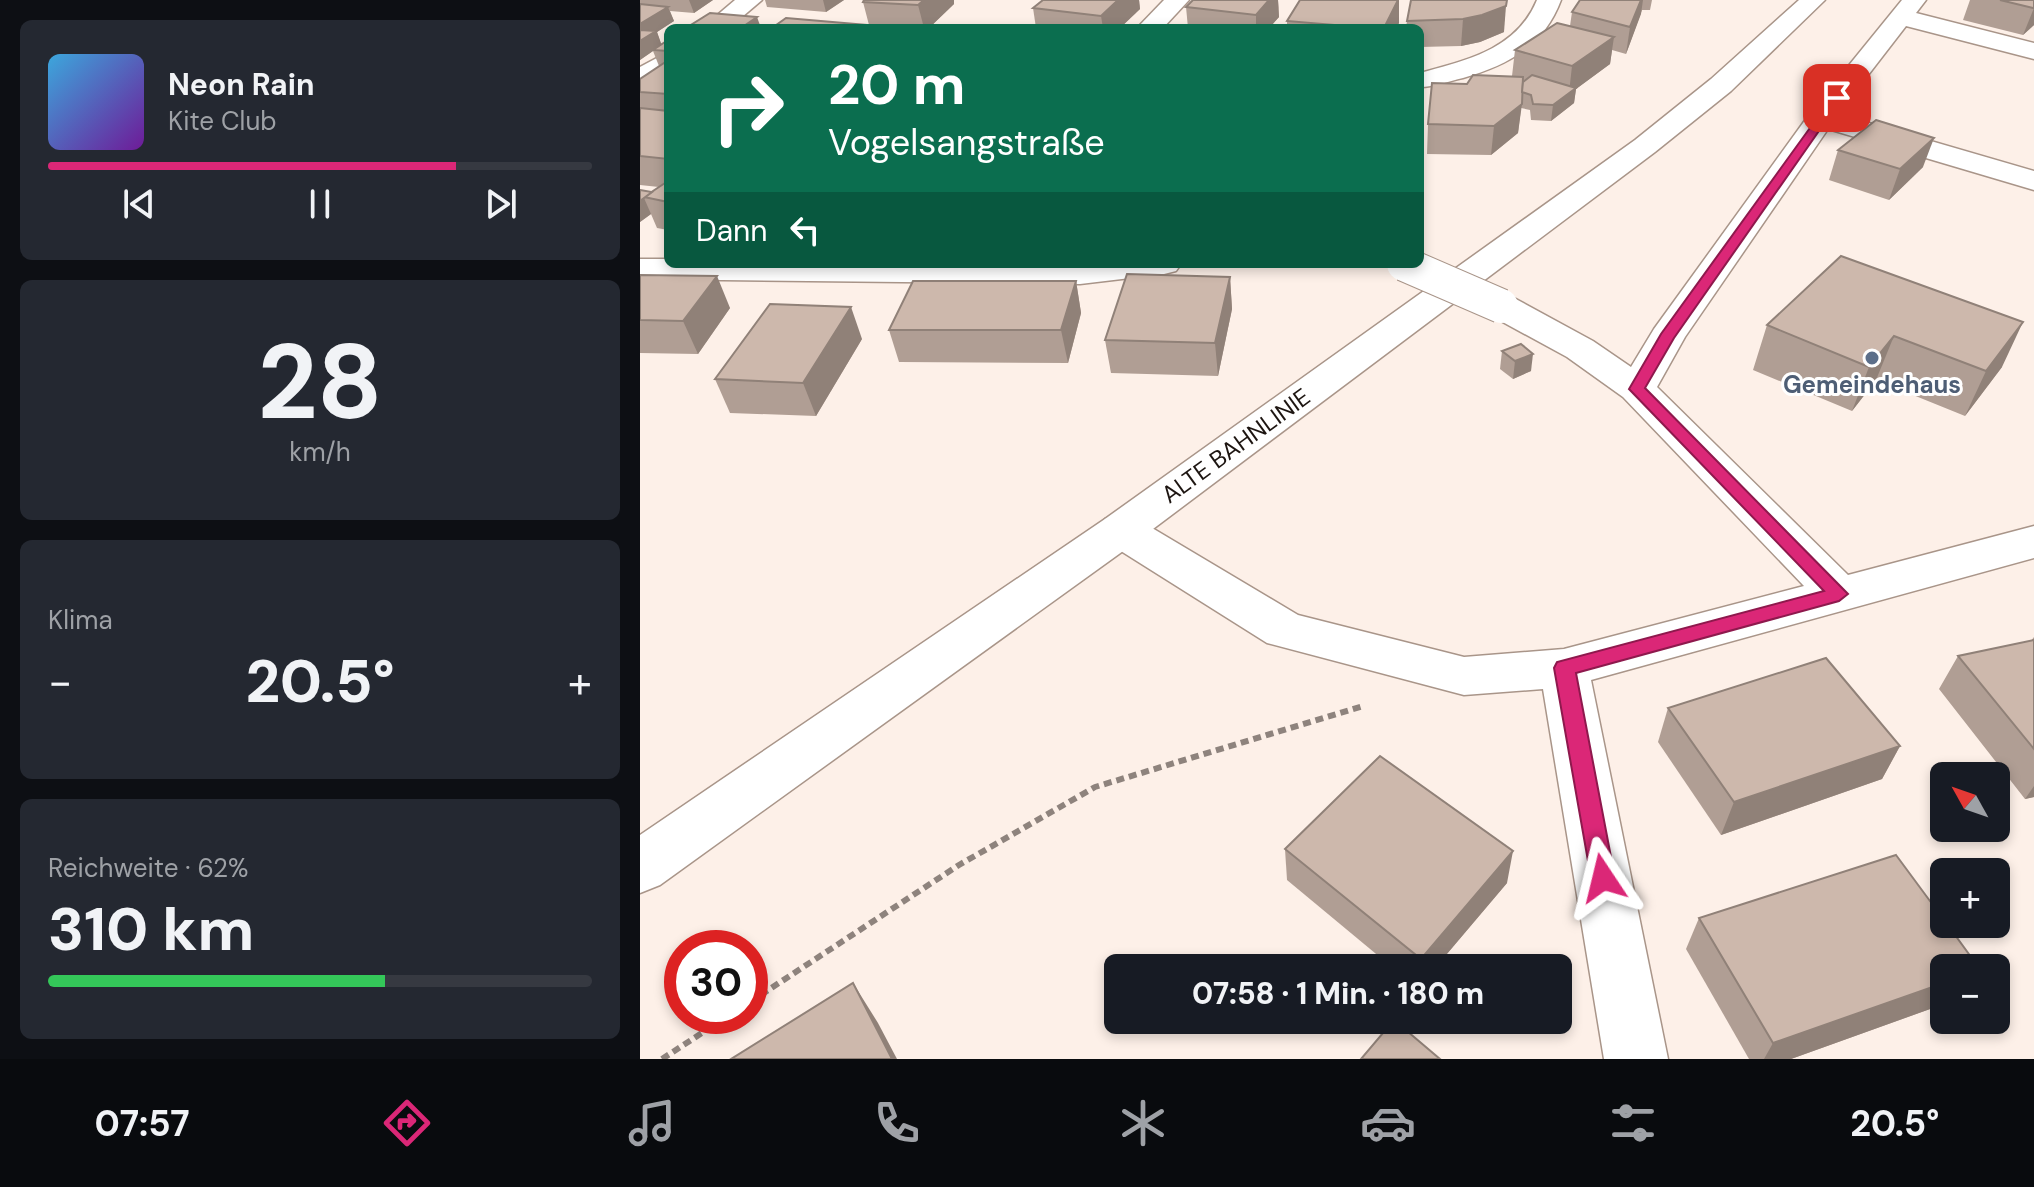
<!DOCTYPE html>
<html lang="de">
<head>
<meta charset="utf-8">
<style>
	body { margin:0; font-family:"DM Sans",sans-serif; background:#242831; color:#f1f3f6; height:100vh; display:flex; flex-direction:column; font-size:30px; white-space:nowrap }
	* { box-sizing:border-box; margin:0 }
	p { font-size:26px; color:#9ea1a6 }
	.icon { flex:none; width:44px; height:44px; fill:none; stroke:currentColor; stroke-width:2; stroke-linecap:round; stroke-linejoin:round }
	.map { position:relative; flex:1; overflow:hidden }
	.drawer { display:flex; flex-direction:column; gap:20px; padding:20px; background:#0d0f14; width:640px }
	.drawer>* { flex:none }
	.guide { position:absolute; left:24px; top:24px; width:760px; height:244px; border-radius:12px; box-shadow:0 4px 12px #0003; background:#0b6e4f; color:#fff; overflow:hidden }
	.needle { width:52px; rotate:310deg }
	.controls { position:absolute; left:1290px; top:762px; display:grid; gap:16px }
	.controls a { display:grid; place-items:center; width:80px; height:80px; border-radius:12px; background:#171b24; box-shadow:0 4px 12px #0003; font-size:40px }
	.speed { position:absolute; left:24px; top:930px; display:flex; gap:16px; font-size:40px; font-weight:700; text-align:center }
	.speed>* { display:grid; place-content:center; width:104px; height:104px; border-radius:50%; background:#171b24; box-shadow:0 4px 12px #0003; line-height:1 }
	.speed .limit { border:12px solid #d22; background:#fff; color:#111 }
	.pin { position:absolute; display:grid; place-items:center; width:68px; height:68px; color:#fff; margin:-34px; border-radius:16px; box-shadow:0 4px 12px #0006 }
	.me { position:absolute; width:88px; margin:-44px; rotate:350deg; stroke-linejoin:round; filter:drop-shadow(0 0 6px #0008) }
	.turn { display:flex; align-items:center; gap:28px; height:168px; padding:0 32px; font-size:36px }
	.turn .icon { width:104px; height:104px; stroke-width:2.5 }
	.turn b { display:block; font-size:56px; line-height:68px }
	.then { display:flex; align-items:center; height:76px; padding:0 32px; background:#0003; gap:16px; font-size:30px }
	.big { font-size:60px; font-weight:800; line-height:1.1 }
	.drawer .widget { flex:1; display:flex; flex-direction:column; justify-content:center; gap:12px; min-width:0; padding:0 28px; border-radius:12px; background:#242831 }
	.drawer .dial { align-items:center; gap:0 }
	.dial b { font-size:104px; line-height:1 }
	.song { display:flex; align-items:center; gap:24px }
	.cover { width:96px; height:96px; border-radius:12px; background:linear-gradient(135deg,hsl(200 70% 55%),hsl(280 70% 35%)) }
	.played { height:8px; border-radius:4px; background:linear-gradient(90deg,#db2777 75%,#363941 75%) }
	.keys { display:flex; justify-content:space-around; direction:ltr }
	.heat { display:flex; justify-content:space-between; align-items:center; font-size:44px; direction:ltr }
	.charge { height:12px; border-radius:6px; background:linear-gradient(90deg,#34c759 62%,#363941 0) }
	.trip { position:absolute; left:464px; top:954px; width:468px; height:80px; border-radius:12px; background:#171b24; box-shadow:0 4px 12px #0003; font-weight:800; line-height:80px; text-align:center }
	.dock { display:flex; height:128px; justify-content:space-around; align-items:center; background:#090b0e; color:#9ea1a6 }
	.dock .icon { width:56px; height:56px }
	.dock .current { color:#db2777 }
	.dock b { font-size:36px; color:#f1f3f6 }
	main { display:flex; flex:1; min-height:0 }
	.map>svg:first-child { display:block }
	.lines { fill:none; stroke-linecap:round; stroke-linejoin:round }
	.minor-casing { stroke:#a99589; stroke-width:3 }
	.tertiary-casing { stroke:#a99589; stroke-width:3 }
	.path { stroke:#8e837d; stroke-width:6; stroke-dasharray:8 5; stroke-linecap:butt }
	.minor { fill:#fff; fill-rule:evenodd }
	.tertiary { fill:#fff; fill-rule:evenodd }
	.minor-bridge-casing { stroke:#a99589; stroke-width:36; stroke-linecap:butt }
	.minor-bridge { stroke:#fff; stroke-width:34 }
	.wall { fill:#b09e94 }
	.shaded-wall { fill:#908178 }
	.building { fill:#cdb8ac; stroke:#908178; stroke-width:2 }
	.route { fill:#db2777; stroke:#8e194d; stroke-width:2 }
	.service-dot { fill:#5c6f8a; stroke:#fff; stroke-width:3 }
	.labels { text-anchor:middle; stroke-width:6; stroke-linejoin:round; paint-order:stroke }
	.service-label { font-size:24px; font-weight:bold; fill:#4e5e75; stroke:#fff }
	.street-label { font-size:24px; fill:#1d1511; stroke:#fff }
</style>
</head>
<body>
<main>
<section class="drawer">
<div class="widget">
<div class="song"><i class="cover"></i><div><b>Neon Rain</b><p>Kite Club</p></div></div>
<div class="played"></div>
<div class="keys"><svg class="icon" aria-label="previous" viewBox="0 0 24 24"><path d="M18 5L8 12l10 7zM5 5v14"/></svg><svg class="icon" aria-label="pause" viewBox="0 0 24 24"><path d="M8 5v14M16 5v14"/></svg><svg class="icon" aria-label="next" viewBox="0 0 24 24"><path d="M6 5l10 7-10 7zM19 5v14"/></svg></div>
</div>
<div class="widget dial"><b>28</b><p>km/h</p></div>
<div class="widget"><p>Klima</p>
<div class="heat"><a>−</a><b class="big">20.5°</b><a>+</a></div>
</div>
<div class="widget"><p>Reichweite · 62%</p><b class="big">310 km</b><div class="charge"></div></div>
</section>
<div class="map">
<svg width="1394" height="1059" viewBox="0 0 1394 1059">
	<rect width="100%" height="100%" fill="#fdf0e8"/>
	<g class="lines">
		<defs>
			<g id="minor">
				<polygon points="95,0 122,0 89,28 62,28"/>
				<polygon points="524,0 549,0 523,28 497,28"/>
				<path d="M897,0H921C904,46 868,65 823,78C809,81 794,87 780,87V73C828,60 877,49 897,0Z"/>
				<polygon points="1262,0 1286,0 1276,13 1394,43 1394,59 1266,26 1198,114 1394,171 1394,190 1188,129 1045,337 1017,387 1208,575 1394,526 1394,558 951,680 1028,1059 964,1059 903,689 824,695 627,643 465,541 459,530 465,519 481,515 497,519 658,615 824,657 924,649 1164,586 983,397 927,357 848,314 843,306 848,298 861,295 874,298 953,341 991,367 1014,329 1171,112"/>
				<polygon points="28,52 28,72 9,85 0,87 0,67"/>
				<polygon points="0,259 28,259 28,264 541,264 536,271 524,274 440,284 0,279"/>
			</g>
			<polygon id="tertiary" points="1159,0 1185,0 1091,91 1015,152 497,541 20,885 0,893 0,835 465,519 995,140 1071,79"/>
		</defs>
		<use href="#minor" class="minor-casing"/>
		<use href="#tertiary" class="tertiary-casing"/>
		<g class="path">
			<polyline points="110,1002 319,865 455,787 723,706"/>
			<polyline points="22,1059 88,1016"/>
		</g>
		<use href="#minor" class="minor"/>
		<use href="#tertiary" class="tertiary"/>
		<defs>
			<polyline id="minor-bridge" points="764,264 861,306"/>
		</defs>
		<use href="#minor-bridge" class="minor-bridge-casing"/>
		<use href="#minor-bridge" class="minor-bridge"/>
	</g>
	<g class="wall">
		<polygon points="0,0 73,0 54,13 30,11 34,21 17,32 21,44 28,40 28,230 17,228 11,214 0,222 0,190 12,192 19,187 0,185 0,79 19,66 13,51 0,60"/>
		<polygon points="125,0 204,0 186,12 127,7"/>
		<polygon points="224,0 314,0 314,4 289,28 132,28 229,25 223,2"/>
		<polygon points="403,0 499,0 500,9 480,28 396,28 393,8"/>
		<polygon points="553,0 638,0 639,17 629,28 548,28 546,7"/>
		<polygon points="660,0 759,0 759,23 756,28 647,28 647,21"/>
		<polygon points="771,0 864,32 840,42 821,46 780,47 780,28 766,28 767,21"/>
		<polygon points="940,0 1012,0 1010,10 1002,10 986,54 972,50 970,64 936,89 934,103 911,121 891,120 890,110 881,108 878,133 851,155 787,154 788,124 827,84 872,76 875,50 930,26 932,12"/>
		<polygon points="1330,0 1394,0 1394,25 1383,35 1323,20"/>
		<polygon points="1198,150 1283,167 1249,200 1189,180"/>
		<polygon points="1201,256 1362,367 1325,416 1236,380 1212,411 1113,370 1127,325"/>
		<polygon points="0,275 90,308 58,354 0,353"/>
		<polygon points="590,277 592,309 578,376 471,373 465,340"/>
		<polygon points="436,281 441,313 428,363 259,362 249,330"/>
		<polygon points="222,339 176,416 90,413 75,379"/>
		<polygon points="862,351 891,371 873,379 860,369"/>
		<polygon points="1394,637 1394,797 1385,799 1299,689 1318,656 1391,641"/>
		<polygon points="1028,708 1260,746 1242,779 1081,835 1018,742"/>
		<polygon points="645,849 867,883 795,968 753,968 647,880"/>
		<polygon points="1059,918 1304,1004 1151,1059 1109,1059 1046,949"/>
	</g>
	<g class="shaded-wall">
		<polygon points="49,0 73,0 54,13"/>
		<polygon points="183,0 204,0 186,12"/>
		<polygon points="284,0 314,0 314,4 289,28 284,28 278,5"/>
		<polygon points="478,0 499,0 500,9 480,28 463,28 461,16"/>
		<polygon points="629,0 638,0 639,17 629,28 616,28 616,15"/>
		<polygon points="758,0 759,0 759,23 756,28 744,28"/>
		<polygon points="1001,0 1003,0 1001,14 986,54 990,27"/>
		<polygon points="866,6 864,32 840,42 821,46 823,19"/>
		<polygon points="28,7 34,21 17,32 22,46 13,50 13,51 0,60 0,24"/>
		<polygon points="1394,8 1394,25 1383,35"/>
		<polygon points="117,17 121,28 101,28"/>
		<polygon points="974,37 970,64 936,89 934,103 911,121 913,105 929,93 932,66"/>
		<polygon points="882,104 878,133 851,155 854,126"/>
		<polygon points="1294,138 1283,167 1249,200 1260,169"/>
		<polygon points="4,198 11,214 0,222 0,201"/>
		<polygon points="77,276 90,308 58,354 43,321"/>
		<polygon points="590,277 592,309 578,376 575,343"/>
		<polygon points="436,281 441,313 428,363 421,330"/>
		<polygon points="211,307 222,339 176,416 163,383"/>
		<polygon points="1383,322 1362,367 1325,416 1346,371"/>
		<polygon points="1254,336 1236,380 1212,411 1229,367"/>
		<polygon points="893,354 891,371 873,379 875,361"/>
		<polygon points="1260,746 1242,779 1081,835 1094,802"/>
		<polygon points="1394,786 1394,797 1385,799"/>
		<polygon points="873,851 867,883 795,968 780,968 781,959"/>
		<polygon points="213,983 238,1023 257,1059 252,1059"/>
		<polygon points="1304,983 1304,1004 1151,1059 1124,1059 1133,1043"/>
	</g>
	<g class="building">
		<polygon points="224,0 284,0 278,5 223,2"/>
		<polygon points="403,0 478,0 461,16 393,8"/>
		<polygon points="553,0 629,0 616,15 546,7"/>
		<polygon points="660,0 758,0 744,28 730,28 647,21"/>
		<polygon points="771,0 867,0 866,6 842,15 823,19 767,21"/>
		<polygon points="940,0 1001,0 990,27 932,12"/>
		<polygon points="1360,0 1394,0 1394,8 1393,8"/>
		<polygon points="0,4 28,7 0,24"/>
		<polygon points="70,13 117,17 101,28 46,28"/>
		<polygon points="146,18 239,26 236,28 132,28"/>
		<polygon points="917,23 974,37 932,66 875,50"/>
		<polygon points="351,25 373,28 348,28"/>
		<polygon points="0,30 16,31 0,41"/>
		<polygon points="28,40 28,51 13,50"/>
		<polygon points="27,61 28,61 28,94 0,92 0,79"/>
		<polygon points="833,75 883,77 882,104 854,126 788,124 792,83 827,84"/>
		<polygon points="892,75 936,88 913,105 893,104 891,95 882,92 883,82"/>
		<polygon points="0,108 28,111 28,159 0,156"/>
		<polygon points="1236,120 1294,138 1260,169 1198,150"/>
		<polygon points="28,181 28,202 4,197"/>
		<polygon points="0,190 12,192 0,201"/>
		<polygon points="1201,256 1383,322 1346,371 1254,336 1229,367 1127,325"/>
		<polygon points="487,274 590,277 575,343 465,340"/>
		<polygon points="0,275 77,276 43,321 0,320"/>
		<polygon points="273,281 436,281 421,330 249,330"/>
		<polygon points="130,304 211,307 163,383 75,379"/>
		<polygon points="881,344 893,354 875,361 862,351"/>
		<polygon points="1394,640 1394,749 1318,656"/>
		<polygon points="1186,658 1260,746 1094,802 1028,708"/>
		<polygon points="740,756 873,851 781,959 645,849"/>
		<polygon points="1256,855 1304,920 1304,924 1307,924 1339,968 1304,968 1304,983 1133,1043 1059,918"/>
		<polygon points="213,983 252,1059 91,1059"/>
		<polygon points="754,1020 800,1059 721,1059"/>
	</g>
	<polygon class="route" points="1193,96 1202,98 1034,338 1005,388 1208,594 1199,601 936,673 975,878 971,886 963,889 954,886 951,878 914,668 917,662 1184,591 989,389 1021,334"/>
	<circle class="service-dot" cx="1232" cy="358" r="8"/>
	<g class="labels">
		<g class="service-label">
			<text x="1232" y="393">Gemeindehaus</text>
		</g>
		<g class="street-label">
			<text transform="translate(596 446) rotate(-36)" y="8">ALTE BAHNLINIE</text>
		</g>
	</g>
</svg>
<div class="controls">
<a><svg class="needle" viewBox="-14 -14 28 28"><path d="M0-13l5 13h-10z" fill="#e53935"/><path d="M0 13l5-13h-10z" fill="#9ea1a6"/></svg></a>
<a>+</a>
<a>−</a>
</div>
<div class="speed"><div class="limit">30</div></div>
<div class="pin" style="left:1197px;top:98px;background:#d93025"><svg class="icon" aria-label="arrive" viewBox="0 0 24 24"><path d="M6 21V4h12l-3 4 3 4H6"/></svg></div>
<svg class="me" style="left:963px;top:878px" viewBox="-20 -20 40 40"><path d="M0-17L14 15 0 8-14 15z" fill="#db2777" stroke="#fff" stroke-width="4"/></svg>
<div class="trip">07:58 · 1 Min. · 180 m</div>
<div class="guide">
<div class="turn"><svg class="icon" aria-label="right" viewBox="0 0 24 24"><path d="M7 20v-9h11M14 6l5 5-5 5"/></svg><div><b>20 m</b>Vogelsangstraße</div></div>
<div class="then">Dann<svg class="icon" aria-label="left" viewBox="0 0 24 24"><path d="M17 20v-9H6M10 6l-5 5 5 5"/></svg></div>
</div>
</div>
</main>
<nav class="dock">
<b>07:57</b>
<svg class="icon current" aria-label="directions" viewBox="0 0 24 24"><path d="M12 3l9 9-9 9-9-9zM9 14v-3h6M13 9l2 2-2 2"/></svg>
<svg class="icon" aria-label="music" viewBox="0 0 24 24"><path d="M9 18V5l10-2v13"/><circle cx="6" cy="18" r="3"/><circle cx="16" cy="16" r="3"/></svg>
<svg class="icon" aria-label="phone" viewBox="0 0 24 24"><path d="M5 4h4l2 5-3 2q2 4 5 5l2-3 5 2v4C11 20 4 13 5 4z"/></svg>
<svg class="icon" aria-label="climate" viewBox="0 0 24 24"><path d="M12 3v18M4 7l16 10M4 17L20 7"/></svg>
<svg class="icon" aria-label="car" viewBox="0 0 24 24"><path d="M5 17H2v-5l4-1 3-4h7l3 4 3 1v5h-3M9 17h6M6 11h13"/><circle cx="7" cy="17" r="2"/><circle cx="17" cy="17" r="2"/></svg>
<svg class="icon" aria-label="filters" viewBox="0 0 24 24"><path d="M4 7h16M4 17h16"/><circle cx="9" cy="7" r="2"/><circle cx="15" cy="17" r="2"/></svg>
<b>20.5°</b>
</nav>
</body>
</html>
